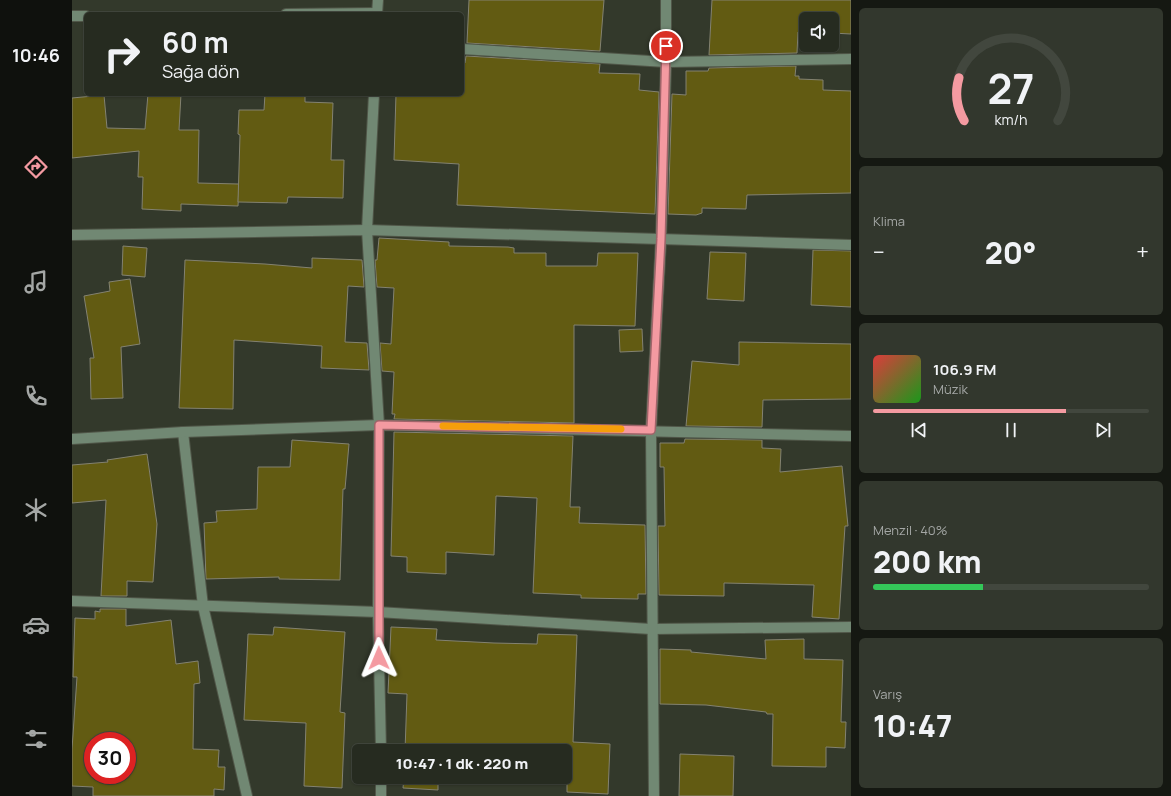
<!DOCTYPE html>
<html lang="tr">
<head>
<meta charset="utf-8">
<style>
	body { margin:0; font-family:Manrope,sans-serif; background:#32372d; color:#f1f3f6; height:100vh; display:flex; flex-direction:column; font-size:15px; white-space:nowrap }
	* { box-sizing:border-box; margin:0 }
	p { font-size:13px; color:#a4a7a5 }
	.icon { flex:none; width:22px; height:22px; fill:none; stroke:currentColor; stroke-width:2; stroke-linecap:round; stroke-linejoin:round }
	.map { position:relative; flex:1; overflow:hidden }
	.side { display:flex; flex-direction:column; gap:8px; padding:8px; background:#151812; width:320px }
	.side>* { flex:none }
	.hud { position:absolute; left:12px; top:12px; width:380px; height:84px; border-radius:6px; box-shadow:0 1px 3px #0004,0 0 0 1px #42473e; background:#262b20; color:#f1f3f6; overflow:hidden }
	.buttons { position:absolute; left:727px; top:12px; display:grid; gap:8px }
	.buttons a { display:grid; place-items:center; width:40px; height:40px; border-radius:6px; background:#262b20; box-shadow:0 1px 3px #0004,0 0 0 1px #42473e; font-size:20px }
	.speed { position:absolute; left:12px; top:732px; display:flex; gap:8px; font-size:20px; font-weight:700; text-align:center }
	.speed>* { display:grid; place-content:center; width:52px; height:52px; border-radius:50%; background:#262b20; box-shadow:0 1px 3px #0004,0 0 0 1px #42473e; line-height:1 }
	.speed .limit { border:6px solid #d22; background:#fff; color:#111 }
	.pin { position:absolute; display:grid; place-items:center; width:34px; height:34px; color:#fff; margin:-17px; border:2px solid #fff; border-radius:50%; box-shadow:0 1px 4px #0007 }
	.me { position:absolute; width:44px; margin:-22px; rotate:359deg; stroke-linejoin:round; filter:drop-shadow(0 0 3px #0008) }
	.turn { display:flex; align-items:center; gap:14px; height:84px; padding:0 12px; font-size:18px }
	.turn .icon { width:52px; height:52px; stroke-width:2.5 }
	.turn b { display:block; font-size:28px; line-height:34px }
	.big { font-size:30px; font-weight:800; line-height:1.1 }
	.side .widget { flex:1; display:flex; flex-direction:column; justify-content:center; gap:6px; min-width:0; padding:0 14px; border-radius:6px; background:#32372d }
	.side .dial { align-items:center; gap:0 }
	.dial svg { height:104px; overflow:visible; fill:none; stroke:#42473e; stroke-width:7; stroke-linecap:round; text-anchor:middle }
	.dial text { fill:#f1f3f6; stroke:none }
	.song { display:flex; align-items:center; gap:12px }
	.cover { width:48px; height:48px; border-radius:6px; background:linear-gradient(135deg,hsl(0 70% 55%),hsl(120 70% 35%)) }
	.played { height:4px; border-radius:2px; background:linear-gradient(90deg,#f49aa1 70%,#42473e 70%) }
	.keys { display:flex; justify-content:space-around; direction:ltr }
	.heat { display:flex; justify-content:space-between; align-items:center; font-size:22px; direction:ltr }
	.charge { height:6px; border-radius:3px; background:linear-gradient(90deg,#34c759 40%,#42473e 0) }
	.trip { position:absolute; left:280px; top:744px; width:220px; height:40px; border-radius:6px; background:#262b20; box-shadow:0 1px 3px #0004,0 0 0 1px #42473e; font-weight:800; line-height:40px; text-align:center }
	main { display:flex; flex:1; min-height:0 }
	.tabs { display:flex; flex-direction:column; width:72px; justify-content:space-around; align-items:center; background:#0f110d; color:#a4a7a5 }
	.tabs .icon { width:28px; height:28px }
	.tabs .current { color:#f49aa1 }
	.tabs b { font-size:18px; color:#f1f3f6 }
	.map>svg:first-child { display:block }
	.building { fill:#625b12; stroke:#838271; fill-rule:evenodd }
	.lines { fill:none; stroke-linecap:round; stroke-linejoin:round }
	.minor-casing { stroke:#505648; stroke-width:12 }
	.minor { stroke:#718873; stroke-width:10 }
	.route-casing { stroke:#9f6469; stroke-width:10 }
	.route { stroke:#f49aa1; stroke-width:7 }
	.slow { stroke:#f59e0b; stroke-width:7 }
</style>
</head>
<body>
<main>
<nav class="tabs">
<b>10:46</b>
<svg class="icon current" aria-label="directions" viewBox="0 0 24 24"><path d="M12 3l9 9-9 9-9-9zM9 14v-3h6M13 9l2 2-2 2"/></svg>
<svg class="icon" aria-label="music" viewBox="0 0 24 24"><path d="M9 18V5l10-2v13"/><circle cx="6" cy="18" r="3"/><circle cx="16" cy="16" r="3"/></svg>
<svg class="icon" aria-label="phone" viewBox="0 0 24 24"><path d="M5 4h4l2 5-3 2q2 4 5 5l2-3 5 2v4C11 20 4 13 5 4z"/></svg>
<svg class="icon" aria-label="climate" viewBox="0 0 24 24"><path d="M12 3v18M4 7l16 10M4 17L20 7"/></svg>
<svg class="icon" aria-label="car" viewBox="0 0 24 24"><path d="M5 17H2v-5l4-1 3-4h7l3 4 3 1v5h-3M9 17h6M6 11h13"/><circle cx="7" cy="17" r="2"/><circle cx="17" cy="17" r="2"/></svg>
<svg class="icon" aria-label="filters" viewBox="0 0 24 24"><path d="M4 7h16M4 17h16"/><circle cx="9" cy="7" r="2"/><circle cx="15" cy="17" r="2"/></svg>
</nav>
<div class="map">
<svg width="779" height="796" viewBox="0 0 779 796">
	<rect width="100%" height="100%" fill="#33392b"/>
	<g class="building">
		<polygon points="397,0 532,0 528,51 395,43"/>
		<polygon points="640,0 779,0 779,34 760,33 760,19 734,19 734,32 726,32 725,53 637,55"/>
		<polygon points="394,56 528,64 527,73 568,74 567,90 587,92 583,214 385,205 387,164 322,160 324,94 390,94 390,63 393,63"/>
		<polygon points="724,66 723,76 727,76 727,79 751,80 751,90 779,91 779,193 675,195 674,209 630,208 630,213 624,215 596,214 600,94 614,95 614,71 636,71 637,68"/>
		<polygon points="76,94 109,94 107,130 127,130 126,183 167,184 166,206 109,204 109,211 70,209 71,177 66,177 67,151 0,158 0,98 32,95 35,128 73,129"/>
		<polygon points="193,94 233,94 233,102 261,103 259,160 272,160 271,198 216,197 215,203 166,202 168,135 166,134 167,110 192,110"/>
		<polygon points="307,238 377,242 377,246 436,247 442,248 442,253 474,253 474,266 525,266 526,253 566,253 563,326 502,325 502,423 322,419 323,414 320,414 322,372 310,371 308,343 319,344 322,288 305,287 303,260 305,260"/>
		<polygon points="51,246 75,248 73,277 50,275"/>
		<polygon points="741,250 779,251 779,307 739,305"/>
		<polygon points="638,252 674,253 672,301 635,299"/>
		<polygon points="240,258 290,260 292,287 276,286 273,342 295,343 297,370 249,368 250,346 162,340 161,409 107,408 113,260 193,264 240,268"/>
		<polygon points="58,279 68,344 49,347 51,398 19,399 18,358 22,358 12,296 38,291 37,282"/>
		<polygon points="570,329 571,351 548,352 547,330"/>
		<polygon points="667,342 779,344 779,399 691,400 690,427 614,426 620,361 667,365"/>
		<polygon points="322,432 501,436 498,507 508,507 507,523 573,525 574,594 566,594 566,599 509,598 509,595 461,593 465,498 424,496 422,555 374,552 374,574 335,572 335,557 319,556"/>
		<polygon points="613,439 690,440 690,448 709,449 708,472 770,466 776,526 773,526 767,619 740,617 742,585 652,583 652,596 587,595 586,526 593,526 592,467 588,467 588,443 612,443"/>
		<polygon points="220,440 277,444 273,489 271,489 268,580 207,579 207,577 134,579 132,523 145,522 144,511 185,509 186,467 218,467"/>
		<polygon points="75,454 85,524 81,582 55,581 55,596 29,596 34,500 0,503 0,465 36,462 35,460"/>
		<path d="M28,609H54V626L99,620L104,664L126,661L128,683L122,684L121,749L147,750L146,767H153L152,790L142,789V796H21V787L0,786V749L5,677H1L3,618L23,619V611L28,612ZM21,741H55V775H21Z"/>
		<polygon points="202,627 273,632 268,712 273,713 270,788 232,786 234,723 172,720 176,634 201,635"/>
		<polygon points="319,627 365,629 364,640 422,643 465,644 466,634 505,635 501,742 538,744 536,794 495,792 495,778 463,777 493,777 493,751 333,751 335,694 316,693"/>
		<polygon points="732,639 732,659 771,660 769,722 774,722 773,748 754,747 754,767 700,766 701,714 695,714 694,712 634,705 588,704 588,649 619,650 619,652 694,659 693,640"/>
		<polygon points="608,754 662,756 661,796 607,796"/>
		<polygon points="332,777 402,777 402,781 366,779 366,790 331,788"/>
	</g>
	<g class="lines">
		<defs>
			<g id="minor">
				<polyline points="214,14 305,13"/>
				<polyline points="305,14 306,0"/>
				<polyline points="0,16 14,16"/>
				<polyline points="390,49 594,62 779,59"/>
				<polyline points="302,94 295,230 307,425 306,612 309,751"/>
				<polyline points="0,235 295,230 779,245"/>
				<polyline points="111,432 131,606 175,796"/>
				<polyline points="0,439 111,432 307,425 779,436"/>
				<polyline points="0,601 306,612 579,629 779,627"/>
				<polyline points="309,777 309,796"/>
				<polyline points="582,796 579,430 589,239 594,62 594,0"/>
			</g>
		</defs>
		<use href="#minor" class="minor-casing"/>
		<use href="#minor" class="minor"/>
	</g>
	<g class="lines">
		<defs>
			<polyline id="route" points="307,658 307,425 579,430 589,239 594,46"/>
		</defs>
		<use href="#route" class="route-casing"/>
		<use href="#route" class="route"/>
		<polyline class="slow" points="371,426 549,429"/>
	</g>
</svg>
<div class="buttons">
<a><svg class="icon" aria-label="sound" viewBox="0 0 24 24"><path d="M4 9h4l5-4v14l-5-4H4zM17 9q2 3 0 6"/></svg></a>
</div>
<div class="speed"><div class="limit">30</div></div>
<div class="pin" style="left:594px;top:46px;background:#d93025"><svg class="icon" aria-label="arrive" viewBox="0 0 24 24"><path d="M6 21V4h12l-3 4 3 4H6"/></svg></div>
<svg class="me" style="left:307px;top:658px" viewBox="-20 -20 40 40"><path d="M0-17L14 15 0 8-14 15z" fill="#f49aa1" stroke="#fff" stroke-width="4"/></svg>
<div class="trip">10:47 · 1 dk · 220 m</div>
<div class="hud">
<div class="turn"><svg class="icon" aria-label="right" viewBox="0 0 24 24"><path d="M7 20v-9h11M14 6l5 5-5 5"/></svg><div><b>60 m</b>Sağa dön</div></div>
</div>
</div>
<section class="side">
<div class="widget dial"><svg viewBox="0 0 100 80">
<path d="M14 69A42 42 0 1 1 86 69"/>
<path d="M14 69A42 42 0 0 1 10 36" stroke="#f49aa1"/>
<text x="50" y="56" font-size="32" font-weight="700">27</text>
<text x="50" y="72" font-size="11">km/h</text>
</svg></div>
<div class="widget"><p>Klima</p>
<div class="heat"><a>−</a><b class="big">20°</b><a>+</a></div>
</div>
<div class="widget">
<div class="song"><i class="cover"></i><div><b>106.9 FM</b><p>Müzik</p></div></div>
<div class="played"></div>
<div class="keys"><svg class="icon" aria-label="previous" viewBox="0 0 24 24"><path d="M18 5L8 12l10 7zM5 5v14"/></svg><svg class="icon" aria-label="pause" viewBox="0 0 24 24"><path d="M8 5v14M16 5v14"/></svg><svg class="icon" aria-label="next" viewBox="0 0 24 24"><path d="M6 5l10 7-10 7zM19 5v14"/></svg></div>
</div>
<div class="widget"><p>Menzil · 40%</p><b class="big">200 km</b><div class="charge"></div></div>
<div class="widget"><p>Varış</p><b class="big">10:47</b></div>
</section>
</main>
</body>
</html>
